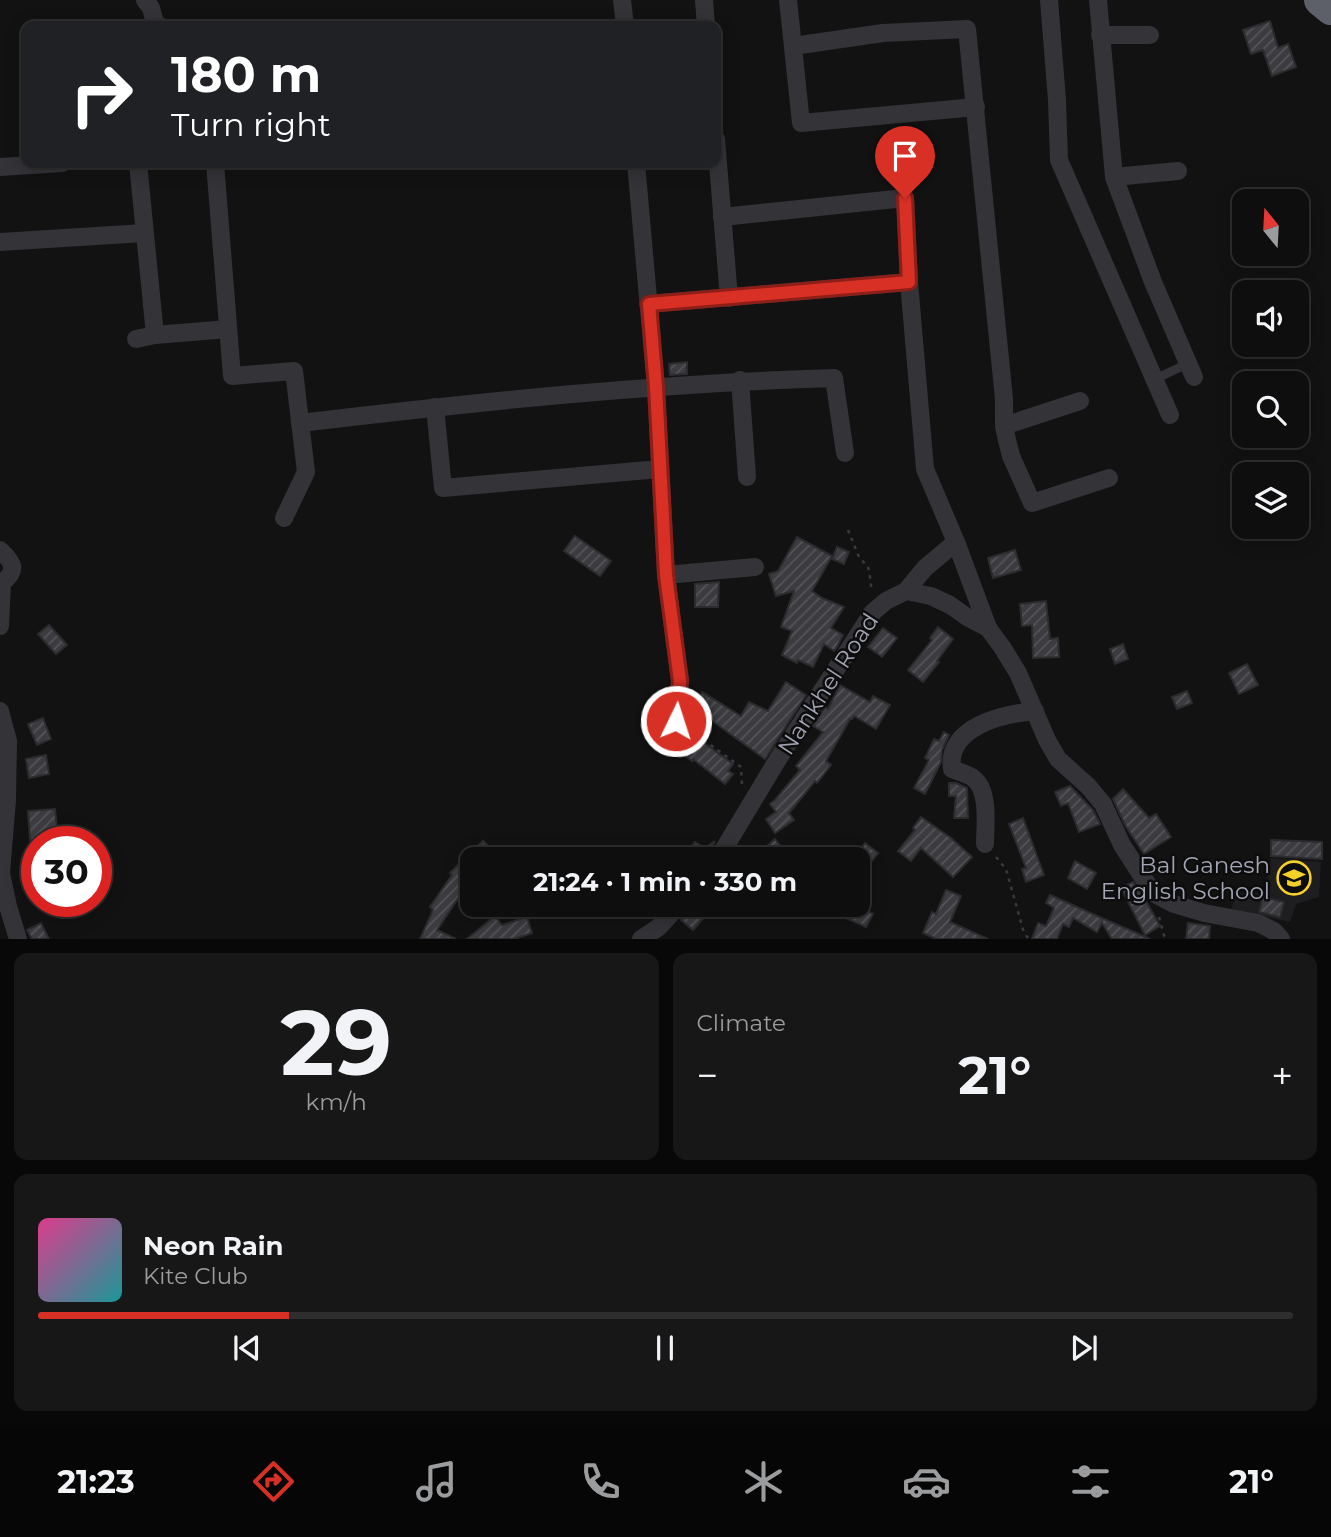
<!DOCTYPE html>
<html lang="en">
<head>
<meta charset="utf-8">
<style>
	body { margin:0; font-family:Montserrat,sans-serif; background:#171717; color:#f1f3f6; height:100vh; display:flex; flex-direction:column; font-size:26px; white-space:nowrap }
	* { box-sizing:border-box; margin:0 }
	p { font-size:23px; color:#9b9c9e }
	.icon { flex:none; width:38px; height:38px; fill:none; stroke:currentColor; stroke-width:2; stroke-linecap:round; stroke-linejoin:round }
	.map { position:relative; height:939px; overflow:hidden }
	.details { display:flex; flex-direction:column; gap:14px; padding:14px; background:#080808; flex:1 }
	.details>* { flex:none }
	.guide { position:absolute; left:21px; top:21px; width:700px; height:147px; border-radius:14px; box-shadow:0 4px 18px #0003,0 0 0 2px #2e2e2e; background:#202124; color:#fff; overflow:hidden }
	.needle { width:46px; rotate:342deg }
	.fabs { position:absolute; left:1232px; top:189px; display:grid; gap:14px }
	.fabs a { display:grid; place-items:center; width:77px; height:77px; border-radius:14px; background:#0e0e0e; box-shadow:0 4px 18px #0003,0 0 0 2px #2e2e2e; font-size:35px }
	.speed { position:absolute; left:21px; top:826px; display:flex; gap:14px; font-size:35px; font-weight:700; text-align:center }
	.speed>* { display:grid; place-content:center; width:91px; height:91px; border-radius:50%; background:#0e0e0e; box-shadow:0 4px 18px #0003,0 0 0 2px #2e2e2e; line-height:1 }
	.speed .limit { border:10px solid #d22; background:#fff; color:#111 }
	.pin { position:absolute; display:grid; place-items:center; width:60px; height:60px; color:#fff; margin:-72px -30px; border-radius:50% 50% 50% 0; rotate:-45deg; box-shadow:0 0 7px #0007 }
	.pin .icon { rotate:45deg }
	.me { position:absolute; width:77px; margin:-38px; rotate:4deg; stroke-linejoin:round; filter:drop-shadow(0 0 5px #0008) }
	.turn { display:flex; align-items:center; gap:24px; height:147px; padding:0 35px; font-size:32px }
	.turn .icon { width:91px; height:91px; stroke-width:2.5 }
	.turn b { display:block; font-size:49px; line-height:60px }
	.big { font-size:52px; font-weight:700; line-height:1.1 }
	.details .card { flex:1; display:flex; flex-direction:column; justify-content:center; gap:10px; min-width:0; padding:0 24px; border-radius:14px; background:#171717 }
	.details .dial { align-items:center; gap:0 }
	.dial b { font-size:91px; line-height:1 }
	.song { display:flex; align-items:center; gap:21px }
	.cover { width:84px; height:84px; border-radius:10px; background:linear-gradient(135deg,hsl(330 70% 55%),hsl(180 70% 35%)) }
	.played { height:7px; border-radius:4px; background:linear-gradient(90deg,#d93025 20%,#2e2e2e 20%) }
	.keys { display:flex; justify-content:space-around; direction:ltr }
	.heat { display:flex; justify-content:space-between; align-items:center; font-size:38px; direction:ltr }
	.details .tiles { flex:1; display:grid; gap:14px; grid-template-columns:1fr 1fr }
	.card:last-child { grid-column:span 2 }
	.trip { position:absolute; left:460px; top:847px; width:410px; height:70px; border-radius:14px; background:#0e0e0e; box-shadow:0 4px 18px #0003,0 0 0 2px #2e2e2e; font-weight:700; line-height:70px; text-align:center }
	.dock { display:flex; height:112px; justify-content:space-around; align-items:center; background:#060606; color:#9b9c9e }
	.dock .icon { width:49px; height:49px }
	.dock .on { color:#d93025 }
	.dock b { font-size:32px; color:#f1f3f6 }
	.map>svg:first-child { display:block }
	.built { fill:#1e1e20 }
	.building { fill:url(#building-hatch); stroke:#2c2c2f; stroke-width:2 }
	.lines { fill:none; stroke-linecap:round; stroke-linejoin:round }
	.path { stroke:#39393f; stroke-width:2.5; stroke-dasharray:3.5 5; stroke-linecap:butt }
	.lane { stroke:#333338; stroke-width:9 }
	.street { stroke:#333338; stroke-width:18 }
	.highway { stroke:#5e6069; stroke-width:32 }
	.route-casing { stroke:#8d1f18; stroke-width:18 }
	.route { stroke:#d93025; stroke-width:12 }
	.labels { text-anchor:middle; stroke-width:5; stroke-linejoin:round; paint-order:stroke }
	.street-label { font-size:23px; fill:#a3a5b4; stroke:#0d0d0e }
	.poi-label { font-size:23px; fill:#a3a5b4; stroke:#0d0d0e; text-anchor:end }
</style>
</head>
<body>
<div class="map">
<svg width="1331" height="939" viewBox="0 0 1331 939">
	<defs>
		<pattern id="building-hatch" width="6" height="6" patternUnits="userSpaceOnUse" patternTransform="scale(1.75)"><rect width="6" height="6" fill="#3c3c40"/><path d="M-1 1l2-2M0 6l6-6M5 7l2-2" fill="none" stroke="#555559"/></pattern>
	</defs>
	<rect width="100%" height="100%" fill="#121213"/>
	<polygon class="built" points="1271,858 1321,862 1319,897 1296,904 1290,922 1231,909 1237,893 1265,894"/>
	<g class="building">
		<polygon points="1270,21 1278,48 1288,44 1296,67 1272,76 1263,50 1251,54 1243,30"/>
		<polygon points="687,362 687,374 670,375 669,364"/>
		<polygon points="575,536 611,561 600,576 564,551"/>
		<polygon points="797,537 832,556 812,591 822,598 844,607 831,628 843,635 837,647 834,651 824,644 813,667 798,660 797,663 782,655 792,631 781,627 794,591 776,596 769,574 778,571"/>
		<polygon points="837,547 849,552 844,564 832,559"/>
		<polygon points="1015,550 1021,570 993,578 988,558"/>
		<polygon points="719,582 718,607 695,607 695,584"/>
		<polygon points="1046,601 1050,639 1058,638 1059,657 1033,658 1032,625 1022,626 1020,604"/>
		<polygon points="49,625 67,645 56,654 38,634"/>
		<polygon points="938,627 953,639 937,661 939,662 923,682 908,670 932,640 930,638"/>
		<polygon points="883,628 897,638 882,657 868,647"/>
		<polygon points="1123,644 1128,659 1115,664 1110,649"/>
		<polygon points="1247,664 1258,685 1239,694 1229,673"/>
		<polygon points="786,682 806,695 765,759 694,708 702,692 741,716 749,702 768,711"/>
		<polygon points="840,685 870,702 873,696 890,705 876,729 854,716 852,719 850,719 826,761 831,765 817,783 815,781 789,813 794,820 775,833 766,819 776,812 770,804 775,800 800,770 796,766 823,732 813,726 825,707 828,709"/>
		<polygon points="1187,691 1192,703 1177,709 1172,697"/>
		<polygon points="43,718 51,739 37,745 28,724"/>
		<polygon points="944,732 949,735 942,750 941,762 925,794 914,788 929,760 925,758 934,739 939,741"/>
		<polygon points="692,734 733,764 728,771 733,774 725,784 693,759 692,761 680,753"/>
		<polygon points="46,755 49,774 29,778 26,759"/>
		<polygon points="949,783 956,783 967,788 968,818 954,818 956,796 949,796"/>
		<polygon points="1070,786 1093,810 1100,824 1079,832 1068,803 1061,806 1055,792"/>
		<polygon points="1123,789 1149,818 1156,814 1171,837 1144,854 1125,825 1113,799"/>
		<polygon points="55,809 58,838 30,840 28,811"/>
		<polygon points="921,817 951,838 972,857 953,877 921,848 911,861 898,851 915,830 913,828"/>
		<polygon points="1023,818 1044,875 1026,882 1022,869 1026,868 1009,824"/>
		<polygon points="775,839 786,853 778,859 752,859"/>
		<polygon points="1271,840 1322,842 1322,859 1271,856"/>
		<polygon points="483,841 502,859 472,859 472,895 465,888 437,930 456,939 420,939 433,910 430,907 452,875 450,873"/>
		<polygon points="715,841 708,853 707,859 682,859 695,842 705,848"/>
		<polygon points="865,843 878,853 858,879 858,853"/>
		<polygon points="1075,861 1096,873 1087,889 1068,878"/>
		<polygon points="1133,882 1147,903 1160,926 1145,935 1121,888"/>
		<polygon points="946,890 961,896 950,922 988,939 936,939 923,933 932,912 936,914"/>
		<polygon points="1050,895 1104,919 1150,939 1112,939 1102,923 1097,932 1073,918 1069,927 1063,924 1057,939 1032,939 1038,923 1046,926 1054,908 1046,903"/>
		<polygon points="1263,897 1284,902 1280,917 1259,912"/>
		<polygon points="690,905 699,905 708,913 693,930 681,920 688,912"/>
		<polygon points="817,905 857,905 873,914 866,927"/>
		<polygon points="495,916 502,925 527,917 532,933 514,939 467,939"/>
		<polygon points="41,923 49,939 32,939 27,930"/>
		<polygon points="1188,923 1210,926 1209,939 1186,939"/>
	</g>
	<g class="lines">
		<g class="path">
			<polyline points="848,530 859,557 868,567 871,582 871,591"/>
			<polyline points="690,730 741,767 742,785"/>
			<polyline points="996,857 1006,869 1024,933 1029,939"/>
			<polyline points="1159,917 1165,939"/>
		</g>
		<polyline class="lane" points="1153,380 1187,364"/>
		<g class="street">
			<polyline points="145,0 151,8 155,23 160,26"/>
			<polyline points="622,0 625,26"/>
			<polyline points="704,0 706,26"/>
			<polyline points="788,0 801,123 976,107"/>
			<polyline points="1049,0 1057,100 1059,160 1170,415"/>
			<polyline points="1098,0 1114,177 1153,282 1194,377"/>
			<polyline points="1100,35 1150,35"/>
			<polyline points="793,46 883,33 967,29 1004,399 1004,426 1007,440 1011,456 1032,503 1109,478"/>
			<polyline points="716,139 729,298"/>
			<polyline points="138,163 155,335"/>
			<polyline points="215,163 232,376 294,371 306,472 284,518"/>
			<polyline points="636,163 656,388 666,575 680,681 676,721"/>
			<polyline points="0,167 62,163"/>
			<polyline points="1114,177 1178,171"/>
			<polyline points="722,217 905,198 909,282 925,469 956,542 988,628"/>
			<polyline points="0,242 144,233"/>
			<polyline points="648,304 909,282"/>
			<polyline points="136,339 155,335 228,329"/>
			<polyline points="740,380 747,477"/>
			<polyline points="435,407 443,488 660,469"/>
			<path d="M300,423C477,402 655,383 834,378L845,453"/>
			<polyline points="1004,426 1080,401"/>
			<path d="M0,550C14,563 18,570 2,583L0,626"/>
			<polyline points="666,575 755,567"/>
			<polyline points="906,591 925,568 956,542"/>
			<polyline points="0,711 8,741 7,800 1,873 8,906 18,939"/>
			<path d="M985,844C985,826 990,790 973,778C968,774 959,772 952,769C946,727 1002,714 1035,711"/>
			<polyline points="718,859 778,759 873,612 886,601 906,591 931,596 950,605 967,617 988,628 1002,647 1018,673 1047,740 1058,759 1088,786 1103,804 1122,845 1153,893 1174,904 1204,913 1258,923 1274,931 1281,939"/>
			<polyline points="641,939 659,927 679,905"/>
		</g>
		<polyline class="highway" points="1320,0 1331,9"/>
	</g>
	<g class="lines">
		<defs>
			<polyline id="route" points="676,721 680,681 666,575 656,387 649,304 909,282 905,198"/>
		</defs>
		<use href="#route" class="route-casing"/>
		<use href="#route" class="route"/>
	</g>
	<defs>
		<symbol id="school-ring" viewBox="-11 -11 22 22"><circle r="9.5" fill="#0d0d0e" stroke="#f5d028" stroke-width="1.5"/><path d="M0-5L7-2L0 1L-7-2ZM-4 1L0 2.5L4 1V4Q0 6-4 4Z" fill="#f5d028"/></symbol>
	</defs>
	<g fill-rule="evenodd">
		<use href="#school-ring" x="1275" y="859" width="38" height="38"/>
	</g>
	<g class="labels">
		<g class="street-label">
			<text transform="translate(828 684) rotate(-57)" y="8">Nankhel Road</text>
		</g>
		<g class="poi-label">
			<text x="1270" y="873">Bal Ganesh<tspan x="1270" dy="26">English School</tspan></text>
		</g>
	</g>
</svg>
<div class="fabs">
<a><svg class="needle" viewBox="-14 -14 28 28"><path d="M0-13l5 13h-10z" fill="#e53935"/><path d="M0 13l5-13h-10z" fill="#9b9c9e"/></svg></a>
<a><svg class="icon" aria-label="sound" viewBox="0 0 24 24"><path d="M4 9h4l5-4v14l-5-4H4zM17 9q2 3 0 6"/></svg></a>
<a><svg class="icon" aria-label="search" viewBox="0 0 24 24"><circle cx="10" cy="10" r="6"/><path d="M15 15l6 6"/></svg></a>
<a><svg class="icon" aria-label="layers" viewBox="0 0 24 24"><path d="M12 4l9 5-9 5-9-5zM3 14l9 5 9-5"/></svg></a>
</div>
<div class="speed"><div class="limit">30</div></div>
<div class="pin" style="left:905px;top:198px;background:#d93025"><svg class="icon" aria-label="arrive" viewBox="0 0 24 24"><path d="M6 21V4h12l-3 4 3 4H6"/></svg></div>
<svg class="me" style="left:676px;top:721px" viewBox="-20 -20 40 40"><circle r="17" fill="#d93025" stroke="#fff" stroke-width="3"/><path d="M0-11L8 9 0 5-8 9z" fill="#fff"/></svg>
<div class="trip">21:24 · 1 min · 330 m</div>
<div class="guide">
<div class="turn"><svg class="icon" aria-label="right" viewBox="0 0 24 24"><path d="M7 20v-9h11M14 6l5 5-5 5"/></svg><div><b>180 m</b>Turn right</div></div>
</div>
</div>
<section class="details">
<div class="tiles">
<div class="card dial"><b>29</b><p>km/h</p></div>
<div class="card"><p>Climate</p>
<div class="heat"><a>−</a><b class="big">21°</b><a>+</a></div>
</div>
<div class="card">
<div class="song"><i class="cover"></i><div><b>Neon Rain</b><p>Kite Club</p></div></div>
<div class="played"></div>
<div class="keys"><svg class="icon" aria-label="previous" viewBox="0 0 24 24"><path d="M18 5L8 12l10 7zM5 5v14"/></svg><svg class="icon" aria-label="pause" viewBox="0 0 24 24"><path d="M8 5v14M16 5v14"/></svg><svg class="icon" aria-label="next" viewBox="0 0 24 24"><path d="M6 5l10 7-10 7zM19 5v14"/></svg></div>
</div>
</div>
</section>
<nav class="dock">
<b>21:23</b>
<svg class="icon on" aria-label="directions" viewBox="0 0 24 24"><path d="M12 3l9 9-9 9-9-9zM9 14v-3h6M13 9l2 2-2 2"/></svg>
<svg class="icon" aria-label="music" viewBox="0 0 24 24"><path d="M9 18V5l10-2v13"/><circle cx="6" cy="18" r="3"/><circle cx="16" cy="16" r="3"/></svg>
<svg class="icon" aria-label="phone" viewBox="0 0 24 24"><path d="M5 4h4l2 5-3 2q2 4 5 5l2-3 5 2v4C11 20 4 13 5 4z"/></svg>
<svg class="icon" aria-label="climate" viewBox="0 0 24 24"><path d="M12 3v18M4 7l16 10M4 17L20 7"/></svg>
<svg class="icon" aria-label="car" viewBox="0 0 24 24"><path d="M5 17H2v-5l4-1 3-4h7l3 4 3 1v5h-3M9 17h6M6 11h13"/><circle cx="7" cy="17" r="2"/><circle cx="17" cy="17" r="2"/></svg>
<svg class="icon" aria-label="filters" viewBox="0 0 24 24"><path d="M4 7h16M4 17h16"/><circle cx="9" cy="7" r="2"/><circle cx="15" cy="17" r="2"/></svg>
<b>21°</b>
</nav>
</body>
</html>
